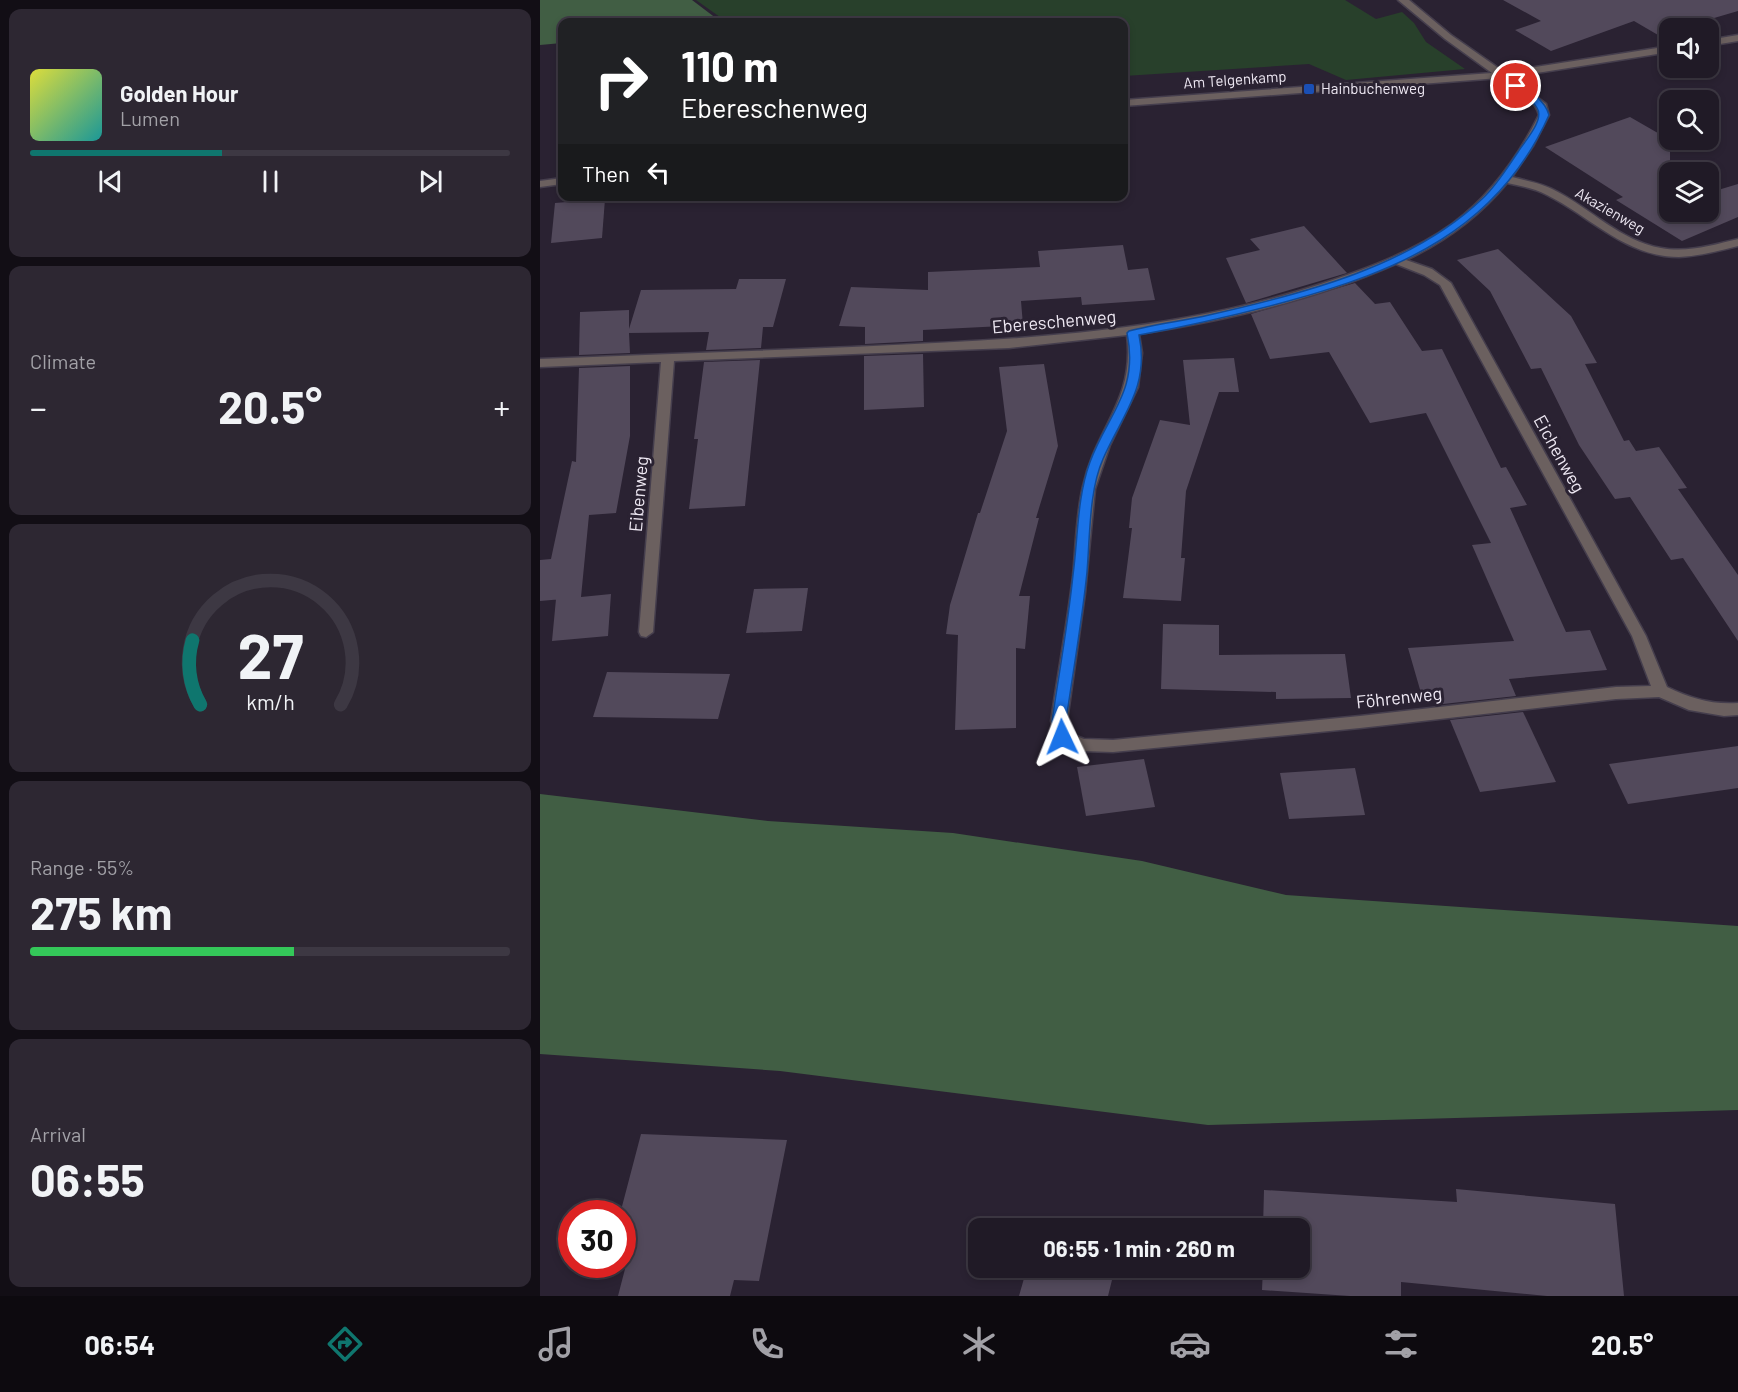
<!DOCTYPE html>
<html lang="en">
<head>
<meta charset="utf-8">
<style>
	body { margin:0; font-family:Barlow,sans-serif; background:#2d2732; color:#f1f3f6; height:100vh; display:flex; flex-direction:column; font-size:22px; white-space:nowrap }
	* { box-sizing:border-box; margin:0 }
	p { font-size:20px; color:#a2a1a7 }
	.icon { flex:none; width:33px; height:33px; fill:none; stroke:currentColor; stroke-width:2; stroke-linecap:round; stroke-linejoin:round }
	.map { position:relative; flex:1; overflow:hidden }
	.panel { display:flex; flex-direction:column; gap:9px; padding:9px; background:#120e15; width:540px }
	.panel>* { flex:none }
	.top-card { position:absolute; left:18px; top:18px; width:570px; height:183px; border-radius:12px; box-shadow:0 3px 9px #0003,0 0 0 2px #3d3843; background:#202124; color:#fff; overflow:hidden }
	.tools { position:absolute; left:1119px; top:18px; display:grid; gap:12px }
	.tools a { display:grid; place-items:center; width:60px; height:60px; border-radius:12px; background:#201a26; box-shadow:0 3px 9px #0003,0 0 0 2px #3d3843; font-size:30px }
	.speed { position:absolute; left:18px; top:1200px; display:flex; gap:12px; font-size:30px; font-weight:700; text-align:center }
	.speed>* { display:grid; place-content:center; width:78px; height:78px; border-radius:50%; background:#201a26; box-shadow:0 3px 9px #0003,0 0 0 2px #3d3843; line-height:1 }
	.speed .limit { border:9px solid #d22; background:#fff; color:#111 }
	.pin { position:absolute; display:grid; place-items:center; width:51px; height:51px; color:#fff; margin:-26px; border:3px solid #fff; border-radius:50%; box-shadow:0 2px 6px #0007 }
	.me { position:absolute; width:66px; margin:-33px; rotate:358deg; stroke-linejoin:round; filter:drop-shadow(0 0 4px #0008) }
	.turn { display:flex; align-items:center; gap:21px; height:126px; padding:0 24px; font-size:27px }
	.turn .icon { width:78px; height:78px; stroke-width:2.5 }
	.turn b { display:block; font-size:42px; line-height:51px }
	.then { display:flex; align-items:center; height:57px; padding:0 24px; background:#0003; gap:12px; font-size:22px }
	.big { font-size:45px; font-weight:700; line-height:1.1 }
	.panel .tile { flex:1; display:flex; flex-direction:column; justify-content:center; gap:9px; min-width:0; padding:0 21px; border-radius:12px; background:#2d2732 }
	.panel .dial { align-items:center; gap:0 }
	.dial svg { height:156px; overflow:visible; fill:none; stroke:#3d3843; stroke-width:7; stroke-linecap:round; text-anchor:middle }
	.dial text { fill:#f1f3f6; stroke:none }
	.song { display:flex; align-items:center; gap:18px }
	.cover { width:72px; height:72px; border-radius:9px; background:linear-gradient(135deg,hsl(60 70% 55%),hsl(180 70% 35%)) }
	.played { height:6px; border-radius:3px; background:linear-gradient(90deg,#0f766e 40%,#3d3843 40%) }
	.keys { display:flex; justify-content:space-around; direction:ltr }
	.heat { display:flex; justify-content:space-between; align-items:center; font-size:33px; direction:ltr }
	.charge { height:9px; border-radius:4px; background:linear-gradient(90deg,#34c759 55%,#3d3843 0) }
	.trip { position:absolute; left:428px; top:1218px; width:342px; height:60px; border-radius:12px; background:#201a26; box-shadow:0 3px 9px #0003,0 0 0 2px #3d3843; font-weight:700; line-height:60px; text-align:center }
	.tab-bar { display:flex; height:96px; justify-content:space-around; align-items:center; background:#0d0a0f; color:#a2a1a7 }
	.tab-bar .icon { width:42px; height:42px }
	.tab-bar .on { color:#0f766e }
	.tab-bar b { font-size:27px; color:#f1f3f6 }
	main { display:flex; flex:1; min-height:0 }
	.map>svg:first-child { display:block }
	.green { fill:#28402b }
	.forest { fill:#415e44 }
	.building { fill:#52495b }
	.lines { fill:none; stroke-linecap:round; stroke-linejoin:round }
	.street-casing { stroke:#453e4d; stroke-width:3 }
	.street { fill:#6b605f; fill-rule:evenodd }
	.route { fill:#1a73e8; stroke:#114b97; stroke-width:1.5 }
	.transit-dot { fill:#1a4fb4; stroke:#2a2232; stroke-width:2 }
	.labels { text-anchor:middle; stroke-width:6; stroke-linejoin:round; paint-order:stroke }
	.far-street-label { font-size:15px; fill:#eee8f3; stroke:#2a2232 }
	.far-poi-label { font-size:15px; fill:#eee8f3; stroke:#2a2232; text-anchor:start }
	.street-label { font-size:18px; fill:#eee8f3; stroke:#2a2232 }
</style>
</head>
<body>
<main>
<section class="panel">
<div class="tile">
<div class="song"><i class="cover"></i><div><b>Golden Hour</b><p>Lumen</p></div></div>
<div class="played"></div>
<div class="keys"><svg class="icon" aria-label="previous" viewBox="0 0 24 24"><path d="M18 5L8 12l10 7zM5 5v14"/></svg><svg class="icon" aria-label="pause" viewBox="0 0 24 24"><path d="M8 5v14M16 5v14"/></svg><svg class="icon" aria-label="next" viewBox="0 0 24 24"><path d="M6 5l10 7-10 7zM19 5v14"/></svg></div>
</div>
<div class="tile"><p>Climate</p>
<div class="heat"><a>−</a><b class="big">20.5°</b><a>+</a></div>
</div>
<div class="tile dial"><svg viewBox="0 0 100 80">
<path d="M14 69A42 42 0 1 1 86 69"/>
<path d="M14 69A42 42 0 0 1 10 36" stroke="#0f766e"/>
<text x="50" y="56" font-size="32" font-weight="700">27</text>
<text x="50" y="72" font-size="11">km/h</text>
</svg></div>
<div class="tile"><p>Range · 55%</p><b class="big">275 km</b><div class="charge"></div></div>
<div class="tile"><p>Arrival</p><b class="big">06:55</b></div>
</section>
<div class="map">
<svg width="1198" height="1296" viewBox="0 0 1198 1296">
	<rect width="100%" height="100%" fill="#2a2232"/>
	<polygon class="green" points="156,0 805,0 836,19 862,12 874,23 886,42 925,69 806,80 769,64 584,76 584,22 187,22"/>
	<g class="forest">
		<polygon points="0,0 152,0 181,22 22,22 22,43 0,45"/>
		<polygon points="0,794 228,821 413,833 602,861 746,895 1198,926 1198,1110 668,1125 240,1071 0,1054"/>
	</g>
	<g class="building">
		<polygon points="963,0 1198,0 1198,11 1140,28 1130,28 1130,32 1118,35 1094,21 1011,51 975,30 1001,21"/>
		<polygon points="1090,117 1130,140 1130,212 1168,212 1168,193 1198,184 1198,217 1142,241 1076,200 1083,197 1005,147"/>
		<polygon points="65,199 62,238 11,243 15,203"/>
		<polygon points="764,226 807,273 706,303 686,258 720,250 710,239"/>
		<polygon points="583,245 588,270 608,268 615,300 542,305 541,297 481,301 483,325 383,330 383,341 325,344 325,327 299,326 311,287 388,290 388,272 500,267 498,251"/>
		<polygon points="958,249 1031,316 1057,363 1045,364 1084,441 1089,440 1096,451 1119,447 1147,488 1138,489 1198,575 1198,641 1143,558 1131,560 1090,497 1075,499 1039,445 1001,368 991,369 950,291 917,260"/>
		<polygon points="199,279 246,279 233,327 223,327 221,348 166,350 169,332 89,333 90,353 39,355 40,312 89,310 89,329 101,290 196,289"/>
		<polygon points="815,283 835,304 850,302 882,351 902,349 961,468 966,467 987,505 970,508 1026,632 1050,630 1067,670 969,679 976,696 903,704 898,692 881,693 868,648 974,641 932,545 951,543 886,413 830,423 789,352 730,359 711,314"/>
		<polygon points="383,354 384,407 324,410 324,356"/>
		<polygon points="694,358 699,392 679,392 646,491 641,558 645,558 641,601 583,598 592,528 589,528 592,498 620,420 650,425 643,360"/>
		<polygon points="220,360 205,506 149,509 158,439 154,439 164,362"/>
		<polygon points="504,364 518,446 496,518 499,518 479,596 490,596 485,649 476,648 476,728 415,730 418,635 406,634 410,605 438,513 440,513 467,431 459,367"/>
		<polygon points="90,366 90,436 76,513 49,515 41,597 71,594 68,636 12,641 16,599 34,598 0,601 0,560 11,559 32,461 36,462 39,368"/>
		<polygon points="268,588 262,631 206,633 214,589"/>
		<polygon points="623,624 679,625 679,655 805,654 811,698 736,699 736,692 621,689"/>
		<polygon points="67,672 190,674 178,719 53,717"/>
		<polygon points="983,712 1016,782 940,792 910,720"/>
		<polygon points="1198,746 1198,788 1088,804 1069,764"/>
		<polygon points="604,759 615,807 546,816 537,767"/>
		<polygon points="815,768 825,815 749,819 740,773"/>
		<polygon points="101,1134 247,1140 219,1281 194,1280 190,1296 78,1296 85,1269 65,1268 66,1264 82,1264 82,1214 80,1214"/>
		<polygon points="916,1189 1075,1204 1084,1296 1007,1296 861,1282 861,1296 810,1296 722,1290 723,1268 759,1268 759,1228 723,1228 724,1190 917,1202"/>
		<polygon points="501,1218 547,1228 498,1228"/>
		<polygon points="487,1268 575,1268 568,1296 479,1296"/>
	</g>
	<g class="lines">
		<defs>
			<g id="street">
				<path d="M858,0H869L911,35L964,72L1130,46V52L971,77L1006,104L1009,115L993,146L972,177C987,181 1002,183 1016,191C1051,209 1081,241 1121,248C1147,253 1173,245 1198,239V246C1179,251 1159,256 1139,257C1086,257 1051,217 1007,195C994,188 981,186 967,183C939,217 906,241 866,260L892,269L911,283L1106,636L1127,687C1150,698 1172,705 1198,703V715L1184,716L1149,710L1119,697L1076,699L820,728L573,752L543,751L516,741L511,721C518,673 527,625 533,576C536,546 536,515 543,486C556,427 595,401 587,335L469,348L134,361L113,632L106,637L101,636L99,632L121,362L0,367V359C104,355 208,351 312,347C471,340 629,334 781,284C826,269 873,252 912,224C950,196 978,157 999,115C995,98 973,88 960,78L584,106V100L952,73L905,39ZM856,264L884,275L900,285L1092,636L1111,686L1076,687L820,716L573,740L544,739L529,733L527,721L545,593L555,489L570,445L598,387L602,353L599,334C687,320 775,300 856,264Z"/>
				<polygon points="1198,35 1198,41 1168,46 1168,40"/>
				<polygon points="22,178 22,184 0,187 0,181"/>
			</g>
		</defs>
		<use href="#street" class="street-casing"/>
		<use href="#street" class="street"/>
	</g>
	<path class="route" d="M973,84C986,83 1006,103 1009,115C958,230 859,271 745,302C696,315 648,326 599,335C610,387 582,415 563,459C549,490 550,537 547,572C542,622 533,671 526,721L529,737L527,741H517L512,721C519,673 528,624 533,575C538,538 537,497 550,462C568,413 599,392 587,333L589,331C615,324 643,321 669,315C763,294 872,266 942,199C957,185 967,168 978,152C984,142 1005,120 997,108C993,100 980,93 973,88Z"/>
	<rect class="transit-dot" x="763" y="83" width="12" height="12" rx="3"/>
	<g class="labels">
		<g class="far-street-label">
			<text transform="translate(695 80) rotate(-4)" y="5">Am Telgenkamp</text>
			<text transform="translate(1070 211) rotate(30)" y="5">Akazienweg</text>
		</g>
		<g class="far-poi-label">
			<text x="781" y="94">Hainbuchenweg</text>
		</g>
		<g class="street-label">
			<text transform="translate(514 322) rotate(-5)" y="6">Ebereschenweg</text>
			<text transform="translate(1019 454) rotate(61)" y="6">Eichenweg</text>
			<text transform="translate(99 494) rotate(-85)" y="6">Eibenweg</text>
			<text transform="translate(859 698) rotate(-6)" y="6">Föhrenweg</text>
		</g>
	</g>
</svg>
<div class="tools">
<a><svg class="icon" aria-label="sound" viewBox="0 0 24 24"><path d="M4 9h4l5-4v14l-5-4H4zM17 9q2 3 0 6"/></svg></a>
<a><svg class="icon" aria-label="search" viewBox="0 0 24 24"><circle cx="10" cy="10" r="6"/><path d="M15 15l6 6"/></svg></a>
<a><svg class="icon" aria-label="layers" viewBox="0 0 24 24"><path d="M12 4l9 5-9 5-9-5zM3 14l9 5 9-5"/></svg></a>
</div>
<div class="speed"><div class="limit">30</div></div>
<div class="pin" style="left:976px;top:86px;background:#d93025"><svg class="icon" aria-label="arrive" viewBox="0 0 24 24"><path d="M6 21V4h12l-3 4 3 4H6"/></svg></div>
<svg class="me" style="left:522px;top:737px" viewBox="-20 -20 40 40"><path d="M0-17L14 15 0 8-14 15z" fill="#1a73e8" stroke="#fff" stroke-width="4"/></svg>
<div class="trip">06:55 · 1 min · 260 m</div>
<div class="top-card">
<div class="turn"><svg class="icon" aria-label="right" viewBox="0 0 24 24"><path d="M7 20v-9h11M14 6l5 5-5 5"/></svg><div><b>110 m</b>Ebereschenweg</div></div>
<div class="then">Then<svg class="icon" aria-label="left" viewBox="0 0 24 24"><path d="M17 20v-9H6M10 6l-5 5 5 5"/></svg></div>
</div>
</div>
</main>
<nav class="tab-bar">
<b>06:54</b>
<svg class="icon on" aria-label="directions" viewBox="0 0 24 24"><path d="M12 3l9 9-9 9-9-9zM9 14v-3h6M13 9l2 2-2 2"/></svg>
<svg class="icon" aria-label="music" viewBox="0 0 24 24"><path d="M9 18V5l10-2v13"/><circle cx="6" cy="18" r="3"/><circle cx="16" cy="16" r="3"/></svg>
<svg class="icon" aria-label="phone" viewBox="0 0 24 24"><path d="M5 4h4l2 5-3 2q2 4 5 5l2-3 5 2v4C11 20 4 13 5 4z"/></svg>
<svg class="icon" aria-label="climate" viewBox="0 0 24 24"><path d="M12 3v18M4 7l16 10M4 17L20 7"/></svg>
<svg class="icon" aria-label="car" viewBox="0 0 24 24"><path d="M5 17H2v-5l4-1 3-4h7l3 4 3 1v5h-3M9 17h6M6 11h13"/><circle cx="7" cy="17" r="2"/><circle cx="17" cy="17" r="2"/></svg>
<svg class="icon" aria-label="filters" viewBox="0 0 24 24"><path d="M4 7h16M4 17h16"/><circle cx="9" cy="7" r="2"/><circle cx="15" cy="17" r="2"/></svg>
<b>20.5°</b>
</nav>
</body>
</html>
